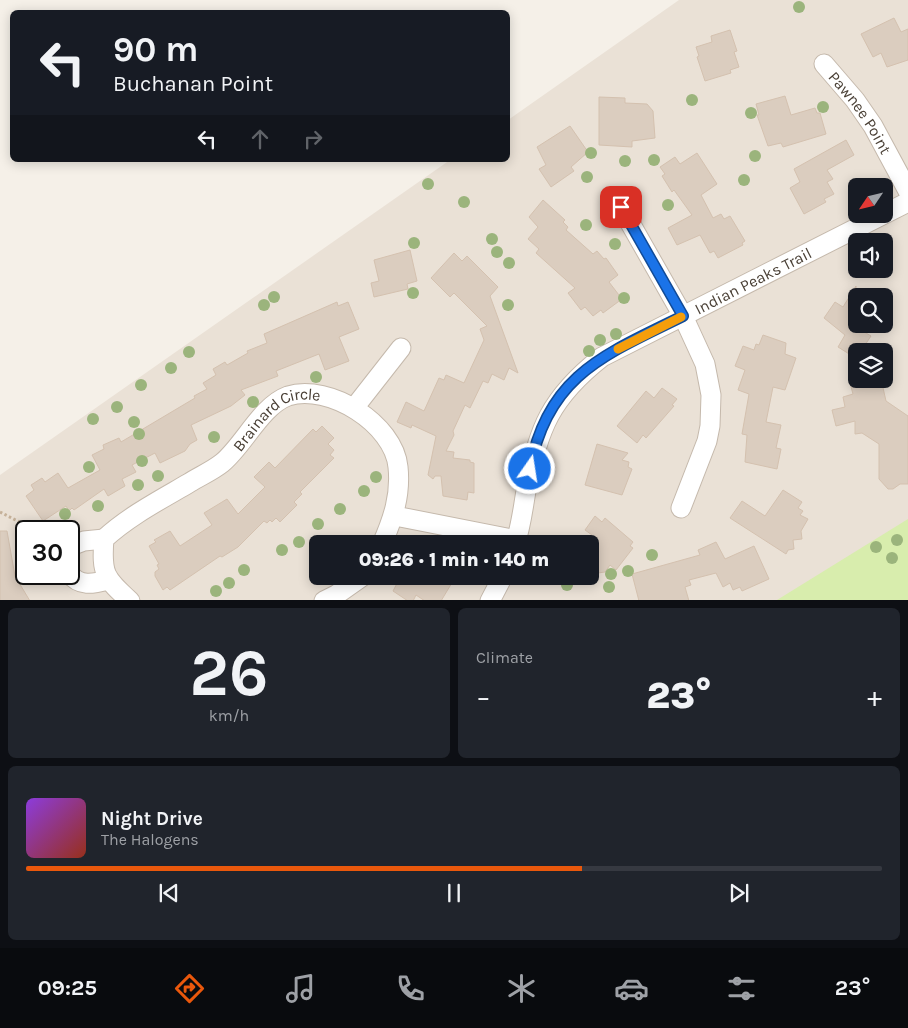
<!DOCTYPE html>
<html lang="en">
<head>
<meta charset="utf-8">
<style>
	body { margin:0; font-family:Karla,sans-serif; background:#20242c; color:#f1f3f6; height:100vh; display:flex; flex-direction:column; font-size:19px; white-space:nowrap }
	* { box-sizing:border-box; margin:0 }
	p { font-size:16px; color:#9ea1a6 }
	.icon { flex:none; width:28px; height:28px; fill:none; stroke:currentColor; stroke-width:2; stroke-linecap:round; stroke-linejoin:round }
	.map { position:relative; height:600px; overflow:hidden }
	.sheet { display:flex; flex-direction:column; gap:8px; padding:8px; background:#0d0f14; flex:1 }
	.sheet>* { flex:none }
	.banner { position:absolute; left:10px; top:10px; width:500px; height:152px; border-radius:8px; box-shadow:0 2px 12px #0003; background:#171b24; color:#f1f3f6; overflow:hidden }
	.needle { width:32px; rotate:235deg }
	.controls { position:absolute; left:848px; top:178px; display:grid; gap:10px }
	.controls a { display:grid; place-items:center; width:45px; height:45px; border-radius:8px; background:#171b24; box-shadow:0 2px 12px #0003; font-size:25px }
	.speed { position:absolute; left:15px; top:520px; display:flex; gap:10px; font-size:25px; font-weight:700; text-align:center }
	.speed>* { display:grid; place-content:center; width:65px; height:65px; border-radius:50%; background:#171b24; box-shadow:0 2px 12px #0003; line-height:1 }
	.speed .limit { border:2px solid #111; border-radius:8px; background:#fff; color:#111 }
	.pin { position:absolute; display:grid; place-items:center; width:42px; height:42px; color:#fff; margin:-21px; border-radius:10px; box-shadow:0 2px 8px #0006 }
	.me { position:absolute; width:55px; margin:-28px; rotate:13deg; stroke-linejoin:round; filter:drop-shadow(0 0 4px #0008) }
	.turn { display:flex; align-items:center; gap:18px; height:105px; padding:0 20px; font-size:22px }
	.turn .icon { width:65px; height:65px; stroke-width:2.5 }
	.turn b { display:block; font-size:35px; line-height:42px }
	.lanes { display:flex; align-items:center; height:48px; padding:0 20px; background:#0003; justify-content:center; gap:25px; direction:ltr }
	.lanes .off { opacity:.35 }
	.big { font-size:38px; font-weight:800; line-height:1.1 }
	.sheet .card { flex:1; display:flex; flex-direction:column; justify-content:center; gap:8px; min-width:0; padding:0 18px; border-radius:8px; background:#20242c }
	.sheet .dial { align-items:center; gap:0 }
	.dial b { font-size:65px; line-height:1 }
	.song { display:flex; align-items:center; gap:15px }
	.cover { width:60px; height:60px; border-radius:8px; background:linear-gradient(135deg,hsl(270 70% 55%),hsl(10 70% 35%)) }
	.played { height:5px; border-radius:2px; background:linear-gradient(90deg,#ea580c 65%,#363941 65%) }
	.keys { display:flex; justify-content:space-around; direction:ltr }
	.heat { display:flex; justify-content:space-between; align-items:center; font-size:28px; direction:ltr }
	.sheet .tiles { flex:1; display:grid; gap:8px; grid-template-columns:1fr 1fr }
	.card:last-child { grid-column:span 2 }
	.trip { position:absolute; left:309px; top:535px; width:290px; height:50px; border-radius:8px; background:#171b24; box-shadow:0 2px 12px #0003; font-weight:800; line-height:50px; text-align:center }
	.tabs { display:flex; height:80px; justify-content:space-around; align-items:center; background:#090b0e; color:#9ea1a6 }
	.tabs .icon { width:35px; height:35px }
	.tabs .on { color:#ea580c }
	.tabs b { font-size:22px; color:#f1f3f6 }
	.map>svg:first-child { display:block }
	.residential { fill:#eae1d6; fill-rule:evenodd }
	.green { fill:#d8edad }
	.building { fill:#dbcdbf; stroke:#d4c1af }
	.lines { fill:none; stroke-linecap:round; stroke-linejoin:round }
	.street-casing { stroke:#c5b9ac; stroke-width:21 }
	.path { stroke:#c5b199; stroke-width:3; stroke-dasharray:2.5 2.5; stroke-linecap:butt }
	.street { stroke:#fff; stroke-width:19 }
	.tree { fill:#9bb47c }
	.route-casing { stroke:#114b97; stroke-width:12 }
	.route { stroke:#1a73e8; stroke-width:9 }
	.slow { stroke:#f59e0b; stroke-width:9 }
	.labels { text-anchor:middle; stroke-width:4; stroke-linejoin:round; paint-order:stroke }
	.street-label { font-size:16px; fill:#4a4036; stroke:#fff }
</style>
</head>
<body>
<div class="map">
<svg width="908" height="601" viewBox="0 0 908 601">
	<rect width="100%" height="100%" fill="#f5f0e8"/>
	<path class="residential" d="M679,0H908V600H0V475L450,160H508V120ZM856,186H884V214H856ZM856,241H884V269H856ZM856,296H884V324H856ZM856,351H884V379H856ZM26,531H69V574H26ZM318,544H590V576H318Z"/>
	<polygon class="green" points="908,519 908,600 777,600"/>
	<g class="building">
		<polygon points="894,18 901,32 908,29 908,60 887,67 881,53 873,57 861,34"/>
		<polygon points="730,30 737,51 734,52 739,67 730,70 731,73 705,81 697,57 699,56 696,47 712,42 711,36"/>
		<polygon points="785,96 791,115 815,108 817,113 820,113 826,134 783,147 781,143 768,146 757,115 759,115 756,104"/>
		<polygon points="599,97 625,98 625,103 647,104 653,111 655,138 632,141 632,147 599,145"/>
		<polygon points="570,126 588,152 571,167 574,171 551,187 539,169 546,165 537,147"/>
		<polygon points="846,140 854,155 827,170 833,179 827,182 834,194 824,199 826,202 804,214 790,188 800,182 794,169"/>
		<polygon points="697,153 717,184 701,195 713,218 721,214 724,219 730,216 745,241 742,243 743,245 718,258 714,251 710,253 700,235 677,245 668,228 692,215 674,190 672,192 662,176 665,174 660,167 675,157 680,164"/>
		<polygon points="543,200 565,220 563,222 568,227 566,230 593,254 597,251 604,259 606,258 618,275 609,282 622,299 603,313 601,310 593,316 585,307 581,310 568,293 575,288 536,253 539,249 528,239 538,227 529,217"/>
		<polygon points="410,250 417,281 407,284 408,289 374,297 371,283 379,281 374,260"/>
		<polygon points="454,253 462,261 467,256 498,287 490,296 518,373 509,368 504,380 492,374 488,383 483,381 470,408 465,405 453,431 454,435 446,451 454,452 453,458 470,460 470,462 474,463 474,493 468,492 467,500 443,496 441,476 435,476 433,479 428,475 436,436 412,425 411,428 397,422 406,402 424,411 439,378 444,380 446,375 464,383 484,340 480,329 487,326 454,293 450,297 431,278"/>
		<polygon points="856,286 856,327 871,336 861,351 856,351 854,357 838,347 845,335 824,318 835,302 843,307"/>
		<polygon points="337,302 338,306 348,302 359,329 339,337 349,361 325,370 319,354 276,371 278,376 241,390 245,395 231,406 191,425 197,440 190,444 185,451 160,463 155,453 132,465 136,472 122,479 125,486 108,496 104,489 74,510 72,508 69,511 66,506 43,521 26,496 34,490 31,485 42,478 45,482 58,473 68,488 100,470 92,455 104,449 103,445 119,438 121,442 195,398 194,396 207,389 203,383 216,375 213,369 225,362 227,365 248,353 247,351 267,343 264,334"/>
		<polygon points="763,335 786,343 785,354 796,358 785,390 773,387 766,422 781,425 776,448 781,449 777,469 745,462 747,435 742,434 749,394 738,390 745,370 735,366 743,346 754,350 756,344 759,345"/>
		<polygon points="869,379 881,379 886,401 908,416 908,484 900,484 893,489 888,489 879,479 879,444 862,433 855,434 855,421 836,426 832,410 845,407 843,397 853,394 850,383"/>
		<polygon points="662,388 677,399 672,405 674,406 646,438 643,435 637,443 617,426 646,391 654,398"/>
		<polygon points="322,426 334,438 328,444 334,450 330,455 334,458 300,492 302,494 294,502 297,505 280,522 276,518 272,522 270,520 267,523 264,521 238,547 222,557 220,556 170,590 167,587 163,590 155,576 155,572 159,569 157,565 159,564 149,546 156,542 154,540 170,531 180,546 212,525 204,513 227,499 238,514 265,487 254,477 269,462 275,468 313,429 316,432"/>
		<polygon points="597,444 628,453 622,460 629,462 628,467 632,469 622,495 585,485"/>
		<polygon points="783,490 802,502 798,508 803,511 800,515 808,519 801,531 802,539 793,540 794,549 788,550 786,554 730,518 742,501 765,516"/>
		<polygon points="595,516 602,522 605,518 633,542 630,546 633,548 616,570 610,565 605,572 598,573 590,566 592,535 585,530"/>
		<polygon points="0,531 7,531 15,576 30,601 0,601"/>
		<polygon points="716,542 725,559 754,546 769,579 742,591 740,587 733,590 730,583 723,587 716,573 689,580 691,585 685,587 689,601 639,601 632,574 700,555 698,550"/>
		<polygon points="401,576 446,576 453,581 441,601 425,601 416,595 413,601 408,601 393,591"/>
	</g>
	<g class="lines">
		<defs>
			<g id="street">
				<path id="s1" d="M824,64L855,100L873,126L908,191"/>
				<polyline points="621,207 683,316 705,364 711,395 710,426 707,441 681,508"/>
				<polyline points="354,408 401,348"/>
				<polyline points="395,516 517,540"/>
				<path id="s2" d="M515,544C521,527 523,508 526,491C538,428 551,397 602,357L908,202"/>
				<polyline points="69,551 71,546 84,541 104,539"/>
				<path d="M69,573C79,587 93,584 108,580"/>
				<path id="s3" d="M130,601C105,578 101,574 104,539C129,516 160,500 189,483C200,476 212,471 222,463C244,445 261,406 288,396C329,383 394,424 398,467C401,495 393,519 382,544"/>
				<polyline points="324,601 336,595 363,576"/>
				<polyline points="490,601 503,576"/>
			</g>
		</defs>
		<use href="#street" class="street-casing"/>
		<polyline class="path" points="0,512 37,531"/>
		<use href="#street" class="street"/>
	</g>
	<g class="tree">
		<circle cx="799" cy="7" r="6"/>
		<circle cx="692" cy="100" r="6"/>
		<circle cx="823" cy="107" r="6"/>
		<circle cx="751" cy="113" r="6"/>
		<circle cx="591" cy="153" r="6"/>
		<circle cx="755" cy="156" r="6"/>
		<circle cx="654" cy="160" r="6"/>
		<circle cx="625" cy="161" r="6"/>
		<circle cx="587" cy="177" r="6"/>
		<circle cx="744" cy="180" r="6"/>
		<circle cx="428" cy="184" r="6"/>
		<circle cx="464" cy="202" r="6"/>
		<circle cx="668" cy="205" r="6"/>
		<circle cx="586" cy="225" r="6"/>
		<circle cx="492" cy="239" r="6"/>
		<circle cx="414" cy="243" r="6"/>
		<circle cx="615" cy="244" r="6"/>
		<circle cx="497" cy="252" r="6"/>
		<circle cx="509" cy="263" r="6"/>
		<circle cx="413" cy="293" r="6"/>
		<circle cx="274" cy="297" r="6"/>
		<circle cx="624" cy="298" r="6"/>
		<circle cx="264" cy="305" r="6"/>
		<circle cx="508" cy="305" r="6"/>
		<circle cx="616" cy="334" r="6"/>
		<circle cx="600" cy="340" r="6"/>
		<circle cx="589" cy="351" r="6"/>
		<circle cx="189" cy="352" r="6"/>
		<circle cx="171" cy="368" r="6"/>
		<circle cx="316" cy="377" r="6"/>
		<circle cx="141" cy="385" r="6"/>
		<circle cx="253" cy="402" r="6"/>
		<circle cx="117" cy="407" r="6"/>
		<circle cx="93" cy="419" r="6"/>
		<circle cx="134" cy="422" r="6"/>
		<circle cx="139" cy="434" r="6"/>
		<circle cx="214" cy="437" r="6"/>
		<circle cx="142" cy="461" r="6"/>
		<circle cx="89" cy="467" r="6"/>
		<circle cx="158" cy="476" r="6"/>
		<circle cx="376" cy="477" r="6"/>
		<circle cx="138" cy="485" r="6"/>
		<circle cx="364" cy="491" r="6"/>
		<circle cx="98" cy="506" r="6"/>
		<circle cx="340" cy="509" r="6"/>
		<circle cx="65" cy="514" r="6"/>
		<circle cx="318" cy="524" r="6"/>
		<circle cx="897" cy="540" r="6"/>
		<circle cx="299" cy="542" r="6"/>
		<circle cx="876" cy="547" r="6"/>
		<circle cx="282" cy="550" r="6"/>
		<circle cx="652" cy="555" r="6"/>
		<circle cx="892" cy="558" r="6"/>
		<circle cx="244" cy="570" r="6"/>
		<circle cx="628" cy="571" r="6"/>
		<circle cx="611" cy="574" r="6"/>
		<circle cx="229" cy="583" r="6"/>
		<circle cx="567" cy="585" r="6"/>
		<circle cx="609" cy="587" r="6"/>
		<circle cx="216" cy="591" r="6"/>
	</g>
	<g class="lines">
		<defs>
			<path id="route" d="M530,469C547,375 606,354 683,316L621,207"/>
		</defs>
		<use href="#route" class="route-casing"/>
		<use href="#route" class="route"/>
		<polyline class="slow" points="618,349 681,317"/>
	</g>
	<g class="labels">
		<g class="street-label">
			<text dy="6" stroke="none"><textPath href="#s1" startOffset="61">Pawnee Point</textPath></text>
			<text dy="6" stroke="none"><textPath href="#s2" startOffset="382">Indian Peaks Trail</textPath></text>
			<text dy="6" stroke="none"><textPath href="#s3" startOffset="286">Brainard Circle</textPath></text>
		</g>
	</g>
</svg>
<div class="controls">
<a><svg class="needle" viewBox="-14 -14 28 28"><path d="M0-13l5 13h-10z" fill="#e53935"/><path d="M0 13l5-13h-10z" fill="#9ea1a6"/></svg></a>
<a><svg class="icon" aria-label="sound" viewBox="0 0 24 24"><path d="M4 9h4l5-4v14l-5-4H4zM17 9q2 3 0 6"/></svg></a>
<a><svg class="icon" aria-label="search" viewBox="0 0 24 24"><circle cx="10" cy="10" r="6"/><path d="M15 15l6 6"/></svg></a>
<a><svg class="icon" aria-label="layers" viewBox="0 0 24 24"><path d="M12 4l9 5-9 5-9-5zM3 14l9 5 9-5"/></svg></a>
</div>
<div class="speed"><div class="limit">30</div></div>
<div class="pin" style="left:621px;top:207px;background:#d93025"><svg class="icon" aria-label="arrive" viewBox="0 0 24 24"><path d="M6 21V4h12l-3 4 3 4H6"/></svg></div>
<svg class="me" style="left:530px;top:469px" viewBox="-20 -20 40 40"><circle r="17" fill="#1a73e8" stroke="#fff" stroke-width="3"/><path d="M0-11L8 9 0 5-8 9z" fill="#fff"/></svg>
<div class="trip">09:26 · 1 min · 140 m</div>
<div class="banner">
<div class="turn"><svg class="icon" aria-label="left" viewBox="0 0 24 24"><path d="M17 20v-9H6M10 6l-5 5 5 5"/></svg><div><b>90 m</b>Buchanan Point</div></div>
<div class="lanes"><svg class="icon" aria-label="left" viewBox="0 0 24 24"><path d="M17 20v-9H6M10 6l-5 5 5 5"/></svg><svg class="icon off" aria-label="ahead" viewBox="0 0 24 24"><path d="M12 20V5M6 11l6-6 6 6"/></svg><svg class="icon off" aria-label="right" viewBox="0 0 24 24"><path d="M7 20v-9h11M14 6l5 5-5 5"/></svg></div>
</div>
</div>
<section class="sheet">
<div class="tiles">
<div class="card dial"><b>26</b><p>km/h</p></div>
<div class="card"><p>Climate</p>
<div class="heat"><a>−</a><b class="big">23°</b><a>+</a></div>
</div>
<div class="card">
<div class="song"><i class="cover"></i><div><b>Night Drive</b><p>The Halogens</p></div></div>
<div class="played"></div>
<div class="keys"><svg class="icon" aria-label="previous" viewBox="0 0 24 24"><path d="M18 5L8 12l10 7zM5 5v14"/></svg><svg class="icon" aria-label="pause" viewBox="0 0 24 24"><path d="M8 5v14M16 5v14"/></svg><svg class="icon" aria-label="next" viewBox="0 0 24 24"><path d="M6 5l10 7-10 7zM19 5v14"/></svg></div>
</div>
</div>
</section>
<nav class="tabs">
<b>09:25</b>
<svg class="icon on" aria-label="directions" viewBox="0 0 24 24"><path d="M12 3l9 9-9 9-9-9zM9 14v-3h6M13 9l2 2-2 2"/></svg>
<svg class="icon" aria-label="music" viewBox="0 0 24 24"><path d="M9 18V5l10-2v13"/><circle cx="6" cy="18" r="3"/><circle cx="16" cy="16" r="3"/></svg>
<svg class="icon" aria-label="phone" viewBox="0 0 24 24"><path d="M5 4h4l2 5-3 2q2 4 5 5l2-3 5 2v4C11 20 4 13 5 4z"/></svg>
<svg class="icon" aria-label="climate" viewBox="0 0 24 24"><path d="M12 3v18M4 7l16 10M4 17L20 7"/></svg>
<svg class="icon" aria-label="car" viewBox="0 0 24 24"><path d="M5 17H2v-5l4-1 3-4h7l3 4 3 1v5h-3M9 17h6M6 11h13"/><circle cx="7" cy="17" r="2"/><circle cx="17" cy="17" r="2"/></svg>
<svg class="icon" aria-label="filters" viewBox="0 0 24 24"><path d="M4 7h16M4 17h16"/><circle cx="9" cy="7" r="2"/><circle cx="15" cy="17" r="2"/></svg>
<b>23°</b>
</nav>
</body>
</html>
